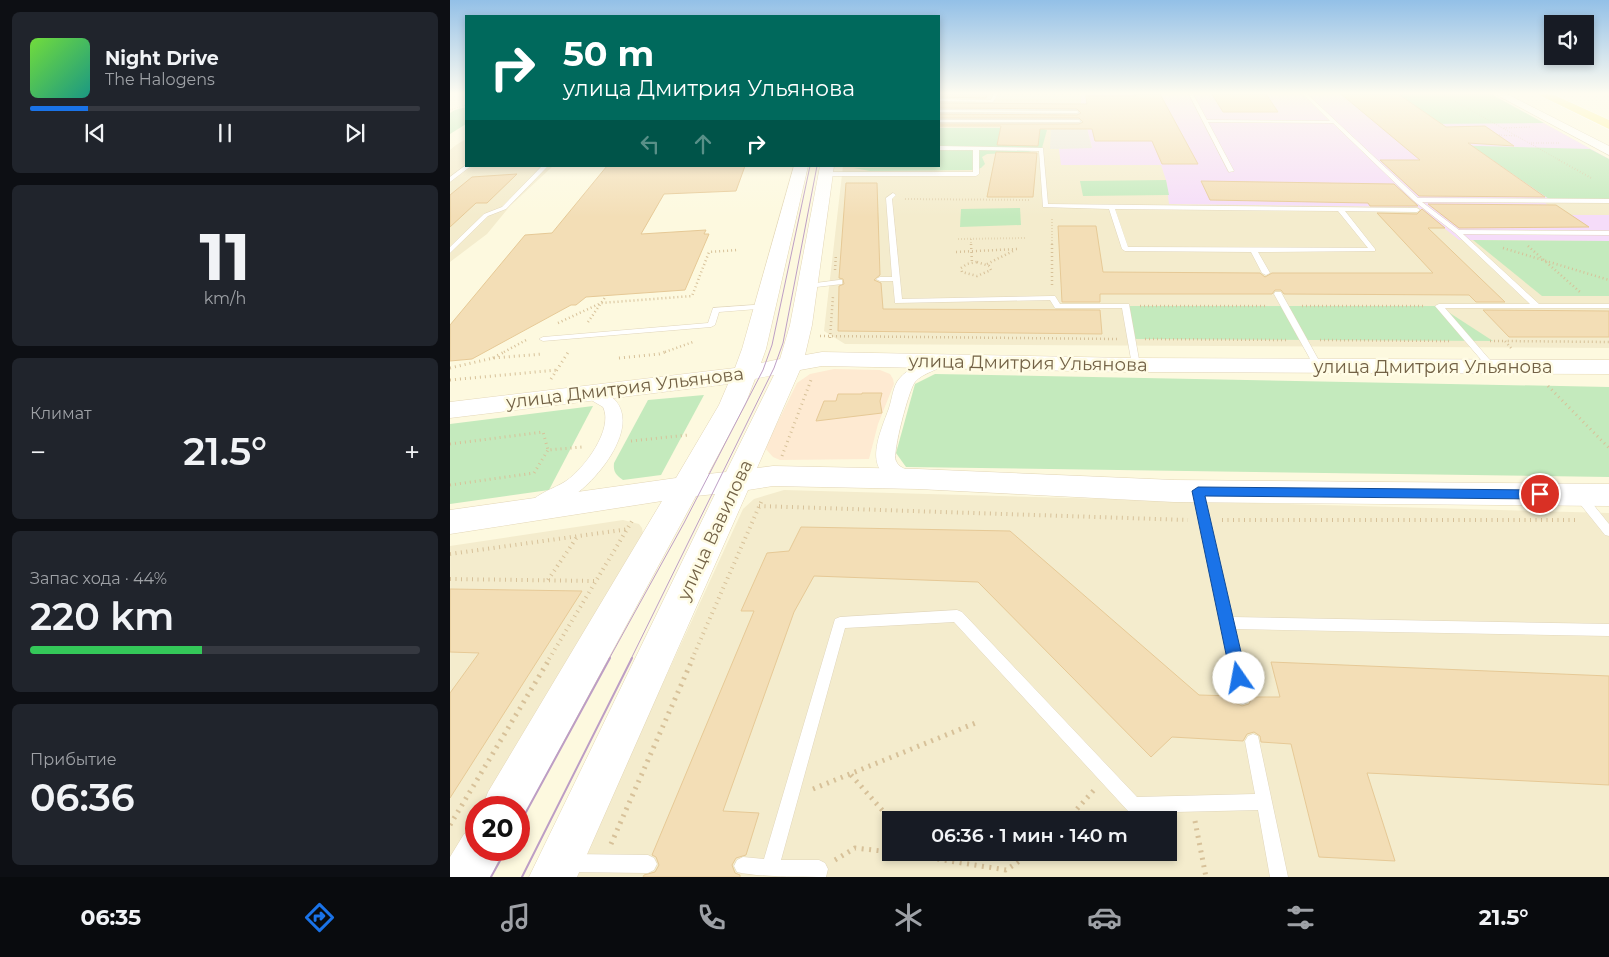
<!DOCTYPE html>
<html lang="ru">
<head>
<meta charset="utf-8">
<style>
	body { margin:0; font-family:Montserrat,sans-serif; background:#20242c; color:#f1f3f6; height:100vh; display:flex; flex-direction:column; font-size:19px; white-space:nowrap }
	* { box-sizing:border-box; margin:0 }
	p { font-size:16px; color:#9ea1a6 }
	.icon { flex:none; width:28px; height:28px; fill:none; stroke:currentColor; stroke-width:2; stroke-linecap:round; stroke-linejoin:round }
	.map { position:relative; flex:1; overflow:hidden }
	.sheet { display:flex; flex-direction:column; gap:12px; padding:12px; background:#0d0f14; width:450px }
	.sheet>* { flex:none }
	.hud { position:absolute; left:15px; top:15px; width:475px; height:152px; border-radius:0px; box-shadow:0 2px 8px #0003; background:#00695c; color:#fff; overflow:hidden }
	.controls { position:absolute; left:1094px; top:15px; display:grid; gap:10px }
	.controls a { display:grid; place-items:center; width:50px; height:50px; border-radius:0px; background:#171b24; box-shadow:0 2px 8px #0003; font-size:25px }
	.speed { position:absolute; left:15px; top:796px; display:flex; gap:10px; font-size:25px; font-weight:700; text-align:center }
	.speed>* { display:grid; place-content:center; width:65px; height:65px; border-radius:50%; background:#171b24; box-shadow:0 2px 8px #0003; line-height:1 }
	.speed .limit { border:8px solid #d22; background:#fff; color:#111 }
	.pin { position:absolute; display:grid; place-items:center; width:42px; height:42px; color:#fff; margin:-21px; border:2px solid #fff; border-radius:50%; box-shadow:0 1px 5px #0007 }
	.me { position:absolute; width:55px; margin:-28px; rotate:348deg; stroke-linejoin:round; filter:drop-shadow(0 0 4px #0008) }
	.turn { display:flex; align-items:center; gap:18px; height:105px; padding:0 15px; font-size:22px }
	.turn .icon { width:65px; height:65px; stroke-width:2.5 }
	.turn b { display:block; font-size:35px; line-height:42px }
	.lanes { display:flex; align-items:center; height:48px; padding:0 15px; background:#0003; justify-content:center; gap:25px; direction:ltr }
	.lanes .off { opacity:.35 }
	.big { font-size:38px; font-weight:600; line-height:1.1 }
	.sheet .tile { flex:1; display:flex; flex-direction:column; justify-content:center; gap:8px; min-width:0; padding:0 18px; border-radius:8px; background:#20242c }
	.sheet .dial { align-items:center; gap:0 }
	.dial b { font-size:65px; line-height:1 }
	.song { display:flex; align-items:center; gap:15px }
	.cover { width:60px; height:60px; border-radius:8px; background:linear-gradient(135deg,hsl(100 70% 55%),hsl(170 70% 35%)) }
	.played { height:5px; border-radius:2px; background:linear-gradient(90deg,#1a73e8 15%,#363941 15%) }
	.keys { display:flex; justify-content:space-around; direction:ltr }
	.heat { display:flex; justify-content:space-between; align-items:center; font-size:28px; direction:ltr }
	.charge { height:8px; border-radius:4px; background:linear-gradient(90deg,#34c759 44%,#363941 0) }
	.trip { position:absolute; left:432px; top:811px; width:295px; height:50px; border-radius:0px; background:#171b24; box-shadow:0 2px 8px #0003; font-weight:600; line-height:50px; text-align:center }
	.menu { display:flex; height:80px; justify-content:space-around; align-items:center; background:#090b0e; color:#9ea1a6 }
	.menu .icon { width:35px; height:35px }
	.menu .selected { color:#1a73e8 }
	.menu b { font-size:22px; color:#f1f3f6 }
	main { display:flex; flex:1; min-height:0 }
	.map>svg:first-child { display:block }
	.residential { fill:#f4eccd; fill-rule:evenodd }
	.commercial { fill:#feead2 }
	.industrial { fill:#eae6db }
	.education { fill:#f5dcf9 }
	.green { fill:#c4eabd }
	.building { fill:#f3deb6; stroke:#e6c996 }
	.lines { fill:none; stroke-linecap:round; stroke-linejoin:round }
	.service-casing { stroke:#e1d6bb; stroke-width:1 }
	.minor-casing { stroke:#e1d6bb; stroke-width:1 }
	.tertiary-casing { stroke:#e1d6bb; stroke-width:1 }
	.secondary-casing { stroke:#e3d6b6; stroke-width:1 }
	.primary-casing { stroke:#fff; stroke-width:1 }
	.path-far5 { stroke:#d7c199; stroke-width:1; stroke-dasharray:0.5 2; stroke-linecap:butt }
	.path-far4 { stroke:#d7c199; stroke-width:2; stroke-dasharray:0.5 2.5; stroke-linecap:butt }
	.path-far3 { stroke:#d7c199; stroke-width:2.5; stroke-dasharray:1 3; stroke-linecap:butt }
	.path-far2 { stroke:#d7c199; stroke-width:3; stroke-dasharray:1 4; stroke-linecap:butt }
	.path-far1 { stroke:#d7c199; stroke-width:4; stroke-dasharray:1 4.5; stroke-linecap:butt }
	.path { stroke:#d7c199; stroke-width:5; stroke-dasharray:2 5.5; stroke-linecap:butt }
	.service { fill:#fff; fill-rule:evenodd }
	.minor { fill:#fff; fill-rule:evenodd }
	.tertiary { fill:#fff; fill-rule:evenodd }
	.secondary { fill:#fff; fill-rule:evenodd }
	.primary { fill:#fef294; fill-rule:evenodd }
	.tram-far1 { stroke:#bd9ec5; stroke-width:1 }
	.tram { stroke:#bd9ec5; stroke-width:2 }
	.route { fill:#1a73e8; stroke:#114b97 }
	.labels { text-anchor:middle; stroke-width:5; stroke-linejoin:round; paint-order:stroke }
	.street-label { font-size:18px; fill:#736246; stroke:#fffce5 }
</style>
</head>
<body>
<main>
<section class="sheet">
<div class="tile">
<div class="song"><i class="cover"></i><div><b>Night Drive</b><p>The Halogens</p></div></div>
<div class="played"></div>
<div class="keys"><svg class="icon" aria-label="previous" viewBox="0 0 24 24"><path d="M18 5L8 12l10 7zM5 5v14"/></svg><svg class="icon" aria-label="pause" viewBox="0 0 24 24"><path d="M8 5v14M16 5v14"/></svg><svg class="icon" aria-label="next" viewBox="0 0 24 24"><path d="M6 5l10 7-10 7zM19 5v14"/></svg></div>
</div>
<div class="tile dial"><b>11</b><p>km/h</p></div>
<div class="tile"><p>Климат</p>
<div class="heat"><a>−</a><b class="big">21.5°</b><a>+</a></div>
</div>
<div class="tile"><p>Запас хода · 44%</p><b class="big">220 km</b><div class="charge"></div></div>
<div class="tile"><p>Прибытие</p><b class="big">06:36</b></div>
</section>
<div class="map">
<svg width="1159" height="877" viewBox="0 0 1159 877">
	<rect width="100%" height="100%" fill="#fdf9df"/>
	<g class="residential">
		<polygon points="489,94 1041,94 1159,159 1159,348 395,344 374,331 393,166 489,166"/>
		<polygon points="16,139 16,166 103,166 60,206 37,234 0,262 0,150 6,145"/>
		<path d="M334,490L1159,513V877H124L293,509L304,499ZM441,820H719V852H441Z"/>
		<polygon points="173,520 189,524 192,528 193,534 36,807 26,808 26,824 0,869 0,546"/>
	</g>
	<polygon class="commercial" points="384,369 430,370 440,374 443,379 444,384 428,424 419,459 330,460 323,457 316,449 318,442 347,383 360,374"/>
	<polygon class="industrial" points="489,103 631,104 642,149 600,149 601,126 489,126"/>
	<polygon class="education" points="631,94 1041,94 1159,159 1159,199 1091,200 1112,215 1159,215 1159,241 1009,240 968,207 719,204 716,180 711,165 611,165 609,149 642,148 631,104"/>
	<g class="green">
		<polygon points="948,94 1041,94 1094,123 963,124 966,106"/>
		<polygon points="16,107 16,124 0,134 0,113 5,110"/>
		<polygon points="489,128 590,128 597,130 592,148 578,152 537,154 532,157 535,164 531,168 522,170 420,171 404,168 489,166"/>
		<polygon points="993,145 1140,149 1159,159 1159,199 1099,199 1041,159 1010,158"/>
		<polygon points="716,180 719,195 633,196 630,181"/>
		<polygon points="570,208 571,225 510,227 511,209"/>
		<polygon points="1023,240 1159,241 1159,296 1092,296"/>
		<polygon points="676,306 989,306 1043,341 682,339"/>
		<polygon points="485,374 1159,387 1159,477 456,467 446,453 465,384"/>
		<path d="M254,395L211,475L173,480C166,475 163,472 164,463L198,400Z"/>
		<polygon points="143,406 99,490 0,504 0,424"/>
	</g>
	<g class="building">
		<polygon points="489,94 537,94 536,98 489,97"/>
		<polygon points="685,94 710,94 748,164 712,164 702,141 645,141 642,129 590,129 588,146 547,145 551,126 489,126 489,124 629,124 633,122 629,118 489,118 489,114 627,115 631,113 627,109 489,108 489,103 637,104 636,96 686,96"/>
		<polygon points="762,94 816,94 828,112 773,112"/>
		<polygon points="891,94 948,94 996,127 1035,126 1064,146 1018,143 1095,197 969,196 930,160 970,160"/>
		<polygon points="546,152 587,153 583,197 537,197"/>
		<polygon points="157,166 295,166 286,191 214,194 191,234 256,230 254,234 259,234 235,290 136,297 126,305 121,305 22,359 0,361 0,325 75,235 102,233"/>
		<polygon points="67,174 37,203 26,203 0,227 0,195 22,177"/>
		<polygon points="751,181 944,184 968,206 920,206 918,203 760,200"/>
		<polygon points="396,183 427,183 430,275 424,280 431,283 433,309 650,310 652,334 388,331 389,286 394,284 393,279 389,278"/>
		<polygon points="978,204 1106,205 1139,227 1009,228"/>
		<polygon points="972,209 995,228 978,228 1055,302 1026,302 1019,295 834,294 831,290 825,290 822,294 650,294 650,302 612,302 608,226 646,226 653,272 810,273 815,277 822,273 983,273 927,213 967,214"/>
		<polygon points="1033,310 1159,311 1159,337 1059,337"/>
		<polygon points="412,393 432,393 430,401 432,413 366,421 374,401 386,401 388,394 412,394"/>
		<polygon points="351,527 560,531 749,695 784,696 786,703 792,706 799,704 802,697 830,697 821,662 1159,676 1159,785 917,773 945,861 869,857 841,744 811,742 810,736 804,732 797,734 793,741 722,737 701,757 528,582 364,576 344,612 273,811 309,813 296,855 286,858 282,865 285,873 290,875 290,877 193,877 194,875 205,872 209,865 206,857 202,855 304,611 291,611 317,553 339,551"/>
		<polygon points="0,589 132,591 0,798 0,693 29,653 0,652"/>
	</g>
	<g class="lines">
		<defs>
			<g id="service">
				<polygon points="544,94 548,94 543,102 489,101 489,99 541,100"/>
				<polygon points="739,94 743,94 757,120 880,121 853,94 857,94 968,198 1159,199 1159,203 972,202 1009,230 1159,231 1159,235 1013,234 1089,304 1159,304 1159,308 995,308 1046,367 1042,370 1039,369 985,306 989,304 1080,304 1005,233 964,201 883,123 758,122 784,171 779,172"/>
				<polygon points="489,110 627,111 629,112 627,113 489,112"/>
				<polygon points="489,120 629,120 631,121 629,122 489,122"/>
				<path d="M489,146L593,148L598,204L967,208L970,210L967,212L895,211L925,249V251L808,252L820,273L816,275L812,273L801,252L675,251L672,249L659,209L593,207L589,151L529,150V174L526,176H376L373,174L376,172H523V150H489ZM665,209L888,211L918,248L678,247Z"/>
				<polygon points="16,165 16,166 21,166 0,182 0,177"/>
				<polygon points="92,166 98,166 56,209 38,216 0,253 0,247 34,214 52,207"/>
				<polygon points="443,193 446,195 442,199 452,299 602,296 605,296 610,304 679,304 690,365 689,367 683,367 682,365 672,308 605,308 600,300 445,303 443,281 430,281 426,279 430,277 442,277 436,198"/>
				<polygon points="389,280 392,280 392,284 358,288 354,286 358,284"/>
				<polygon points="825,292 831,292 832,294 872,366 871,368 868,369 864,366 824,294"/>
				<polygon points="316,304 319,304 319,308 269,312 265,325 261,327 93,341 89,339 93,337 258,323 263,308"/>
				<polygon points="748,487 752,488 753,491 782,617 1159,624 1159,636 785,629 800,697 798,702 793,704 788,702 786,697 743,491 744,488"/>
				<polygon points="1130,492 1134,493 1159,524 1159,536 1155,535 1126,499 1125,496 1126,493"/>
				<path d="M507,610L512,612L687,797L805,794L795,741L798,736L803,734L808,736L838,877H820L808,810L684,813L678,811L504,622L395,628L331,860H369L375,863L378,869L376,877C352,877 308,877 287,872L284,866L287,860L293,857L314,859L385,619L390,617Z"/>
				<polygon points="119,854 198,855 204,858 207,864 204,870 198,873 119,872 113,869 110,863 113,857"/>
			</g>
			<g id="minor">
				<path d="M489,356L495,358L497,361C490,371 473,372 465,382C459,389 442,453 446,461C449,469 461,471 469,473L472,478L469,483C461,485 455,484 447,481C411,471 431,431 439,408C442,399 443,386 449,379C458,368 476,359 489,356Z"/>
				<path d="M142,388C224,408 120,523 81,511L78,506C84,494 104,489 116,481C134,469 164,429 153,407L136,397L133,393L136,389Z"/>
			</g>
			<polygon id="tertiary" points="1045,94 1057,94 1159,146 1159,155"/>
			<g id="secondary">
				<path d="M344,166H358L316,349L311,363L330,359L340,325L370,166H384L362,325L355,355L372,352L678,358L1159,360V374L678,372L372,366L350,370L307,468L323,466L468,469L724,480L1159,484V506L724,502L468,489L323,486L298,490L127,877H79L265,494L246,496L69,824V808H32L38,792L212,501L0,534V510L226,478L269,405L278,384L0,418V402L285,368L292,349ZM324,375L276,472L258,474L295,405L305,379Z"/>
				<polygon points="26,828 26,850 53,850 41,877 0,877 0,857 14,834"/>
			</g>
			<polygon id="primary" points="1087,94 1102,94 1159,120 1159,129"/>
		</defs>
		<use href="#service" class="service-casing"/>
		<use href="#minor" class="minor-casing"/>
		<use href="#tertiary" class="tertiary-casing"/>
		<use href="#secondary" class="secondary-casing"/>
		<use href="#primary" class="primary-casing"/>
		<g class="path-far5">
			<polyline points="992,94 1111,161"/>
			<polyline points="1153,94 1159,97"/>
			<polyline points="0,110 16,105"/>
			<polyline points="1054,128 1080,127"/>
			<polyline points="1049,135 1066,136"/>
			<polyline points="1081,143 1110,143"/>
		</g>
		<g class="path-far4">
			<polyline points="1109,160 1143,179"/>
			<polyline points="455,199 581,200"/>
			<polyline points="602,219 602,245"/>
			<polyline points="508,239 575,238"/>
			<polyline points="521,239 521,245"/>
		</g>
		<g class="path-far3">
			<polyline points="521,244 522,263"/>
			<polyline points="602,244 602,285"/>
			<polyline points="1078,246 1130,292"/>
			<polyline points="1053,248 1159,280"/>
			<polyline points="506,252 567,249"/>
			<polygon points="527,262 539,266 541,270 527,276 512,272 511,268 517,264"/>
			<polyline points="537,264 565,250"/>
			<polyline points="385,270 386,254"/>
			<polyline points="690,306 818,306"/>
			<polyline points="852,306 976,306"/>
			<polyline points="138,322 156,296"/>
			<polyline points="108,323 151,303 242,296 259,252 287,250"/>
			<polyline points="370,336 667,339"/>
			<polyline points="380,338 383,296"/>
			<polyline points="695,339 837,340"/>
			<polyline points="870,340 999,341"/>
			<polyline points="1040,341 1055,341"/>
			<polyline points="1061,348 1055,341 1159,342"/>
			<polyline points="54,352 78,339"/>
			<polyline points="215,352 243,342"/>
		</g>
		<g class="path-far2">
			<polyline points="43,358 56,351"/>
			<polyline points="169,358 209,354 218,351"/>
			<polyline points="0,368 43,358 93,354"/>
			<polyline points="101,379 119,351"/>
			<polyline points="0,380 107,370"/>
			<polyline points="1098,386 1159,448"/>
			<polyline points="181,441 238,435"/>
			<polyline points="0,444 93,432 98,450 132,447"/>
			<polyline points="332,456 361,380"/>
			<polyline points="0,485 84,473 98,450"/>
		</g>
		<g class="path-far1">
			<polyline points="309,506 738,520"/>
			<polyline points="772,520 1128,520"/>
			<polyline points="0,554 179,529"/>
			<polyline points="0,579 146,581"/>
			<polyline points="98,580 127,537"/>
			<polyline points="99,659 182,521"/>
			<polyline points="242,659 312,500"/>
		</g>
		<g class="path">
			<polyline points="401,775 441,820"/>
			<polyline points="363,789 528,722"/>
			<polyline points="617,820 645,789"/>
			<polyline points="745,821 756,877"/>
			<polyline points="0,825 100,658"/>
			<polyline points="161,844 243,658"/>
			<polyline points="443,852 556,870 583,852"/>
			<polyline points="385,860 405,848 441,852"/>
		</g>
		<use href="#service" class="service"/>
		<use href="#minor" class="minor"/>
		<use href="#tertiary" class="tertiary"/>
		<use href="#secondary" class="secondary"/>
		<use href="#primary" class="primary"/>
		<g class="tram-far1">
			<polyline points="159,659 234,523 313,370 322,345 360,166"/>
			<polyline points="181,659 324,368 333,343 367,166"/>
		</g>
		<g class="tram">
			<polyline points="69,825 160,658"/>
			<polyline points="41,877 56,850"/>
			<polyline points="72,877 182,658"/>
		</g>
	</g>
	<linearGradient id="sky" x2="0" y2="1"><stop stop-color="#93c0e7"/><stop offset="0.43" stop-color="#fefcf1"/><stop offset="1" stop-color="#fefcf1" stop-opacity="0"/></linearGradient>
	<rect width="1159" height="217" fill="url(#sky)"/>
	<polygon class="route" points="748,487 1090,490 1094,491 1096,494 1094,497 1090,499 755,496 797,678 795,684 789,686 784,684 781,678 742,491"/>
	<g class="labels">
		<g class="street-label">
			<text transform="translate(578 363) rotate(1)" y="6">улица Дмитрия Ульянова</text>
			<text x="983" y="373">улица Дмитрия Ульянова</text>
			<text transform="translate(175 388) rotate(-7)" y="6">улица Дмитрия Ульянова</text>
			<text transform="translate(265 530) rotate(-65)" y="6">улица Вавилова</text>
		</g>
	</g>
</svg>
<div class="controls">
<a><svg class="icon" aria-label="sound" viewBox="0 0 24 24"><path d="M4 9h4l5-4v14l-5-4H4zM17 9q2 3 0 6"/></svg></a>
</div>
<div class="speed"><div class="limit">20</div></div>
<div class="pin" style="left:1090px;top:494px;background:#d93025"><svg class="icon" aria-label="arrive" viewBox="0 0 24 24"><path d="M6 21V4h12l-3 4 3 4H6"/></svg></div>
<svg class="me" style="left:789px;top:678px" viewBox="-20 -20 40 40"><circle r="19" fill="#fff"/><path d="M0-13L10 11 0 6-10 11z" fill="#1a73e8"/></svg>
<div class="trip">06:36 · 1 мин · 140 m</div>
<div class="hud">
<div class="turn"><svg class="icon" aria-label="right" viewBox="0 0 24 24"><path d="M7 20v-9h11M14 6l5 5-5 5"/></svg><div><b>50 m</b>улица Дмитрия Ульянова</div></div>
<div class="lanes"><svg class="icon off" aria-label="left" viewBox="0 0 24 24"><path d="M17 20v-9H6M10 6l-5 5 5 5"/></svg><svg class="icon off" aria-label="ahead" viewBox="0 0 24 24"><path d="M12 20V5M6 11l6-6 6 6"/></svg><svg class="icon" aria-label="right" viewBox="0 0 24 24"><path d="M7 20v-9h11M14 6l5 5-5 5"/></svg></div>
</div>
</div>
</main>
<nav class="menu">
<b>06:35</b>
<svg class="icon selected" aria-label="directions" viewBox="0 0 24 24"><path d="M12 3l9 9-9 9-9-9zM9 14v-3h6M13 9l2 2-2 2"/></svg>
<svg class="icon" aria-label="music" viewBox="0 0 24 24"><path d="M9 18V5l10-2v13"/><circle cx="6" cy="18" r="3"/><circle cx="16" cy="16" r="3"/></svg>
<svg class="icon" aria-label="phone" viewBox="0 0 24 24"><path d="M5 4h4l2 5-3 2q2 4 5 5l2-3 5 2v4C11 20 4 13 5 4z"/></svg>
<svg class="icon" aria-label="climate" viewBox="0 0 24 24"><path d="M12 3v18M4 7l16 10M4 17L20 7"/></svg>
<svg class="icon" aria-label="car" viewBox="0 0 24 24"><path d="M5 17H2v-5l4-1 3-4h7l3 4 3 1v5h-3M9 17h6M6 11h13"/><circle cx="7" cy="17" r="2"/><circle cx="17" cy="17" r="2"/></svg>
<svg class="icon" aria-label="filters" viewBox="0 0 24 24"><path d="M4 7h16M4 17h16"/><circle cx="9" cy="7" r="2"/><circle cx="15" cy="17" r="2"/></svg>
<b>21.5°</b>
</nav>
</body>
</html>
